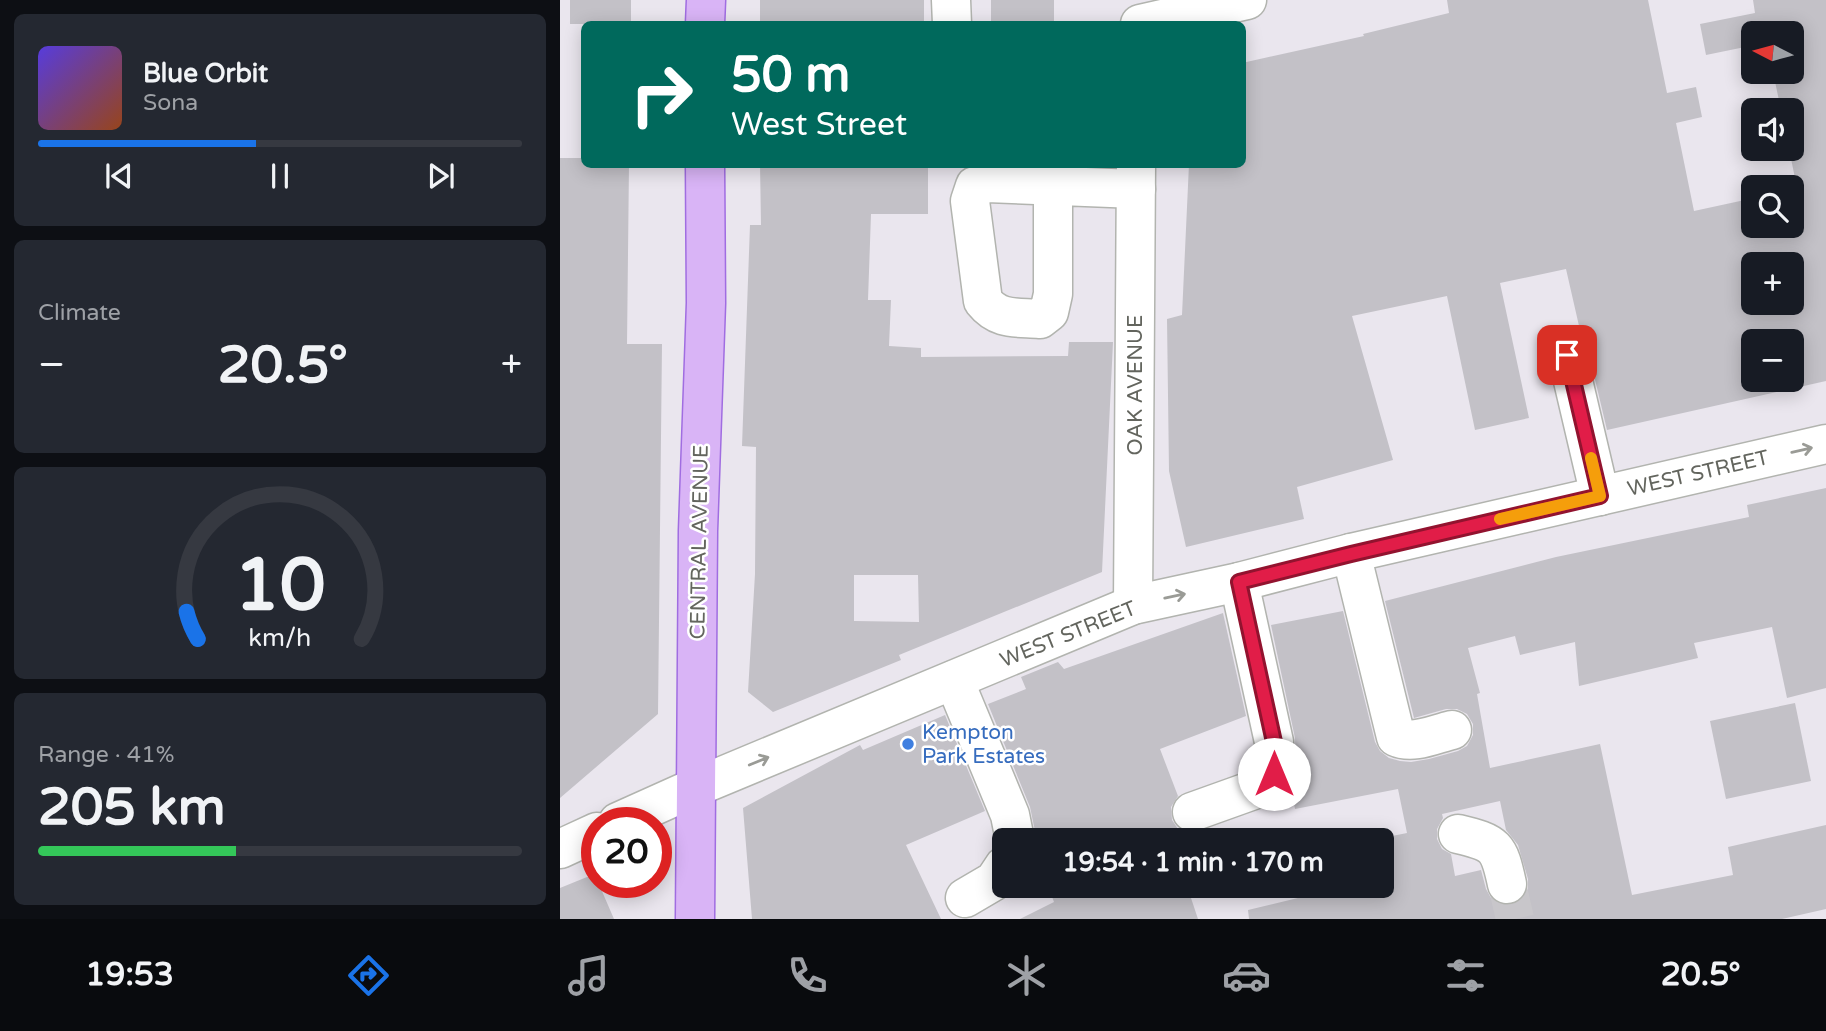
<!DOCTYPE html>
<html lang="en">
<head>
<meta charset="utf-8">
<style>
	body { margin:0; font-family:"Varela Round",sans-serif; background:#242831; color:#f1f3f6; height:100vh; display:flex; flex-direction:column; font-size:26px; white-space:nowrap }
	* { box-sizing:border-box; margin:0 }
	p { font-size:23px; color:#9ea1a6 }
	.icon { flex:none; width:38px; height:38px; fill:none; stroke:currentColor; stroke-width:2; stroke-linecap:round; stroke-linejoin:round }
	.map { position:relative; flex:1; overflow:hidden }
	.details { display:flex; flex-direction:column; gap:14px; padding:14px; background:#0d0f14; width:560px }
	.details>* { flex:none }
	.banner { position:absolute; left:21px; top:21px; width:665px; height:147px; border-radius:10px; box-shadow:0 4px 18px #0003; background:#00695c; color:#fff; overflow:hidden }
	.needle { width:46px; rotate:276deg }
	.tools { position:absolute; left:1181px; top:21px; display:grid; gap:14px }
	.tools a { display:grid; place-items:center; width:63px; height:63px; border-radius:10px; background:#171b24; box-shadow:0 4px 18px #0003; font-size:35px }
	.speed { position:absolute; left:21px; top:807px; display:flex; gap:14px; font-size:35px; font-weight:700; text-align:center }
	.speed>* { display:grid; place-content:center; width:91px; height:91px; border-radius:50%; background:#171b24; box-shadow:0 4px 18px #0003; line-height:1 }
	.speed .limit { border:10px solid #d22; background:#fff; color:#111 }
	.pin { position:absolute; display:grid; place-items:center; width:60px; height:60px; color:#fff; margin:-30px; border-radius:14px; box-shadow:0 4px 10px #0006 }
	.me { position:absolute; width:77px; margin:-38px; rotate:0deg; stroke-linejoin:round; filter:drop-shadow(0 0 5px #0008) }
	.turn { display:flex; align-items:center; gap:24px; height:147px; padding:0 35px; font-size:32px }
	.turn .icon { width:91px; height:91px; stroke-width:2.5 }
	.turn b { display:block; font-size:49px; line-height:60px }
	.big { font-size:52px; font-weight:700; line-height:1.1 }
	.details .widget { flex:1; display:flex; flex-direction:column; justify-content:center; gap:10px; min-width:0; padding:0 24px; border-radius:10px; background:#242831 }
	.details .dial { align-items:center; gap:0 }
	.dial svg { height:182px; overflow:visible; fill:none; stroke:#363941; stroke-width:7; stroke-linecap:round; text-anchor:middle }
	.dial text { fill:#f1f3f6; stroke:none }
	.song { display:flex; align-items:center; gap:21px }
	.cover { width:84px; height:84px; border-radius:10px; background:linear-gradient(135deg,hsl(250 70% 55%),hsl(20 70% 35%)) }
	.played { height:7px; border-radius:4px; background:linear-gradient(90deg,#1a73e8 45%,#363941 45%) }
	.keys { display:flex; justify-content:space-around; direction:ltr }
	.heat { display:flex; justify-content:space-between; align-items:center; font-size:38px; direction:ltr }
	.charge { height:10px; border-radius:5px; background:linear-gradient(90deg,#34c759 41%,#363941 0) }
	.trip { position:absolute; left:432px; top:828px; width:402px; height:70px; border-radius:10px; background:#171b24; box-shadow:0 4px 18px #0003; font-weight:700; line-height:70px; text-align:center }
	.dock { display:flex; height:112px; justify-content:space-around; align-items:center; background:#090b0e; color:#9ea1a6 }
	.dock .icon { width:49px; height:49px }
	.dock .active { color:#1a73e8 }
	.dock b { font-size:32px; color:#f1f3f6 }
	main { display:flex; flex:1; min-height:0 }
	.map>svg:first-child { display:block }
	.building { fill:#c3c1c7; fill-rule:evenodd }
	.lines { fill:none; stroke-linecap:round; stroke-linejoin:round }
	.minor-tunnel { stroke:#c8c6ca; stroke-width:38; stroke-dasharray:38 19; stroke-linecap:butt }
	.minor-casing { stroke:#b2b4af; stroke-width:41 }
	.major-casing { stroke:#a06de1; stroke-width:41 }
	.minor { stroke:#fff; stroke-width:38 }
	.major { stroke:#d9b4f6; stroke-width:38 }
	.oneway { stroke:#9a9b96 }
	.route-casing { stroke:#92132f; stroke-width:18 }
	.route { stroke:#e11d48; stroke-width:12 }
	.slow { stroke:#f59e0b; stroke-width:12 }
	.shop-dot { fill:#3f7fe0; stroke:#fff; stroke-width:2.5 }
	.labels { text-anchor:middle; stroke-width:5; stroke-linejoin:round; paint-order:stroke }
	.street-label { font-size:21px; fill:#63655e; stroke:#fff }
	.shop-label { font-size:21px; fill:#366cbe; stroke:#fff; text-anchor:start }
</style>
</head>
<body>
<main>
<section class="details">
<div class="widget">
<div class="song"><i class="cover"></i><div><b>Blue Orbit</b><p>Sona</p></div></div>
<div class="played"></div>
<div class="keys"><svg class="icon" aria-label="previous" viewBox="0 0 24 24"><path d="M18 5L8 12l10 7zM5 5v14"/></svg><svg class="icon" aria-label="pause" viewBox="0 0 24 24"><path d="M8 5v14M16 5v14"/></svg><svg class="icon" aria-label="next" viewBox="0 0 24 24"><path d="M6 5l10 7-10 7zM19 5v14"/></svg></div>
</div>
<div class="widget"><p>Climate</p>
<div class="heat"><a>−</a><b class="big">20.5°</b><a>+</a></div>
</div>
<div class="widget dial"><svg viewBox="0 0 100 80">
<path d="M14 69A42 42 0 1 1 86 69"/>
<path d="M14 69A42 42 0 0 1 9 57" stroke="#1a73e8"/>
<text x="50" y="56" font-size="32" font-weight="700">10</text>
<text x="50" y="72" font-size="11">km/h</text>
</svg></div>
<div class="widget"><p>Range · 41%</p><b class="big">205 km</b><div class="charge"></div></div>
</section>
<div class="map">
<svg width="1266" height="919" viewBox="0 0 1266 919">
	<rect width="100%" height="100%" fill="#eae6ee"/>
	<g class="building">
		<rect x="10" y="0" width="61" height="24"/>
		<rect x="200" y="0" width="164" height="24"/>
		<rect x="431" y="0" width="63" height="24"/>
		<path d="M887,0H1088L1107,93L1136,87L1142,117L1116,123L1134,211L1194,198V226H1232V189L1237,188L1229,149H1232V110H1221L1213,72H1232V33H1194V55L1187,57L1185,47L1146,55L1140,24L1195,13L1193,0H1266V381L1047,430L1028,350L1022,339L1006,269L940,283L969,418L915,430L887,296L792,316L833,460L737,487L744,519L626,547L609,471L607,319L622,315L629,164H682V63L804,36L803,34L889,13ZM1194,264H1232V303H1194ZM1194,341H1232V380H1194Z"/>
		<polygon points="0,158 24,158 24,164 69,164 67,344 102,344 98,714 0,798"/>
		<path d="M200,164H368V214H311L308,300H331L329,346L361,348V357L508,356L509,342H553L542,572L339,655L341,660L213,712L188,692L195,574L196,447L182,446L190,225H201ZM294,575H358L359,622L294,621Z"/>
		<path d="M1266,488V688L1227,698L1212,627L1134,643L1138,658L1019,686L1015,642L960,655L955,636L908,648L920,693L917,694L930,768L1040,744L1072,895L1173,875L1168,847L1266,825V909L1222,919H689L688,910L742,897L741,886H822V838L847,833L838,789L735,809L731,788L736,774L735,738L711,625L783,611L815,742L820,751L829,758L840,761L851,762L869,759L898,751L907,746L913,735V724L907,714L897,709H886L854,718L825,601L996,557L1189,517L1187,505ZM940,801L946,830L958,845L968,879V890L962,900L951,905H940L931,898L926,889L921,870L895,876L891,854L882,849L877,839V829L883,818L882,814Z"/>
		<polygon points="663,613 686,716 600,749 618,796 611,807 612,820 618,829 627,833 633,833 635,840 475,840 475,831 470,807 428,704 466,689 461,677 498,662 504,669"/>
		<polygon points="1235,703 1251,781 1166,799 1150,721"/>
		<polygon points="385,715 425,811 346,845 381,919 192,919 183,808 300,745 303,750"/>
		<polygon points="27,877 36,877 37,882 38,882 54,919 0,919 0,888"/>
		<polygon points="488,886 627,886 638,919 460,919 494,902"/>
	</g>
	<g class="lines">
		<polyline class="minor-tunnel" points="947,884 955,919"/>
		<defs>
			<g id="minor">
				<polyline points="391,0 392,24"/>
				<polyline points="580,24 687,0"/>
				<path d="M493,186V294L489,312L480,319C456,317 439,321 423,301L410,201L415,186L427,183L576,189"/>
				<polyline points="1007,355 1040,496"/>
				<path d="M791,553L836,737C853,745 875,734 892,730"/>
				<polyline points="573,605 576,164"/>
				<polyline points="394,680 450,815 454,835 453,840"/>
				<polyline points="632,812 699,788 709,781 714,774 714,742 679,582"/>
				<polyline points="58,822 136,787 573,605 679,582 791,553 1266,444"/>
				<path d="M898,834C936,843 939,846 947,884"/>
				<polyline points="0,849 37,832"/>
				<polyline points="405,898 434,881 444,866"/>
			</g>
			<g id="major">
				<polyline points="145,24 146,0"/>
				<polyline points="135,919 138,531 146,303 145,164"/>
			</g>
		</defs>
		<use href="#minor" class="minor-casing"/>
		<use href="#major" class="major-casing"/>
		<use href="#minor" class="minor"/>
		<use href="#major" class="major"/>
	</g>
	<defs><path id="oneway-shaft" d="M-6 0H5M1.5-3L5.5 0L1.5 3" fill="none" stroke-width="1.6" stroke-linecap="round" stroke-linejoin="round" transform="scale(1.75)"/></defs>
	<g class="oneway">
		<use href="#oneway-shaft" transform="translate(1242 450) rotate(-13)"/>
		<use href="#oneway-shaft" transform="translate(615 596) rotate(-12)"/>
		<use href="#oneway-shaft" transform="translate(199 761) rotate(-22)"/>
	</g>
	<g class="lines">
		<defs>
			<polyline id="route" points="714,774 714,742 679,582 791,554 1040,496 1007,355"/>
		</defs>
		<use href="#route" class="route-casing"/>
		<use href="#route" class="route"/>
		<polyline class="slow" points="940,519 1040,496 1031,458"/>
	</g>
	<circle class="shop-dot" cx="348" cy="744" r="7"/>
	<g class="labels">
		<g class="street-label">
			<text transform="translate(575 385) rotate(-90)" y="7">OAK AVENUE</text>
			<text transform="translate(1138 473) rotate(-13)" y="7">WEST STREET</text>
			<text transform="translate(139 542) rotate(-89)" y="7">CENTRAL AVENUE</text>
			<text transform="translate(508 634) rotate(-22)" y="7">WEST STREET</text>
		</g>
		<g class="shop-label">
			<text x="362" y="739">Kempton<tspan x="362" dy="24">Park Estates</tspan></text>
		</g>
	</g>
</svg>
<div class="tools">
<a><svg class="needle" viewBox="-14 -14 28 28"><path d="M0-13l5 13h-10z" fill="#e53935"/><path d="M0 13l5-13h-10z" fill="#9ea1a6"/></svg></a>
<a><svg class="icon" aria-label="sound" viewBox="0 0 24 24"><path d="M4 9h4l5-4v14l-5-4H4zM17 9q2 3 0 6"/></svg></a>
<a><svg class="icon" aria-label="search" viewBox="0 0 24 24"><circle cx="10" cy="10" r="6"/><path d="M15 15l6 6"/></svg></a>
<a>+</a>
<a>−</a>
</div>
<div class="speed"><div class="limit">20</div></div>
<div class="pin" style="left:1007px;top:355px;background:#d93025"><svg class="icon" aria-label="arrive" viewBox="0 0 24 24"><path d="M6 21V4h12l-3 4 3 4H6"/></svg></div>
<svg class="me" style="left:714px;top:774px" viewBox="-20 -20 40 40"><circle r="19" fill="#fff"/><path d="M0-13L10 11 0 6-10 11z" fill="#e11d48"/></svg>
<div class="trip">19:54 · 1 min · 170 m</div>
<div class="banner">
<div class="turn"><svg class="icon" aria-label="right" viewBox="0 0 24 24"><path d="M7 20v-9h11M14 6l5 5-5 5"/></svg><div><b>50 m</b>West Street</div></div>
</div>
</div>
</main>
<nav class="dock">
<b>19:53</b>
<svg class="icon active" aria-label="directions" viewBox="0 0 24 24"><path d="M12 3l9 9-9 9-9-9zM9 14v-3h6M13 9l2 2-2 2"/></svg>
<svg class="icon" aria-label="music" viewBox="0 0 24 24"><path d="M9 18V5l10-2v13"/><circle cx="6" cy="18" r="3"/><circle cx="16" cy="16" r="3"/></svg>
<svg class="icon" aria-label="phone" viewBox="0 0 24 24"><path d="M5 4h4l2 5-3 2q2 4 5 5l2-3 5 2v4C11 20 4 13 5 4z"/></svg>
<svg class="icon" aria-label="climate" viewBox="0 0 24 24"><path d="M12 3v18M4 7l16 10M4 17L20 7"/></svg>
<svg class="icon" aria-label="car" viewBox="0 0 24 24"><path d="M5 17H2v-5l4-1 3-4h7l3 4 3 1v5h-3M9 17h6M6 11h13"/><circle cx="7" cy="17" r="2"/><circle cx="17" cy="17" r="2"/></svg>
<svg class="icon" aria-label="filters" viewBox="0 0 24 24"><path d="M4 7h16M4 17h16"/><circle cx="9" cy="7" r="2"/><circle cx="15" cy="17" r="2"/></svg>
<b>20.5°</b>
</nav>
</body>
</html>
